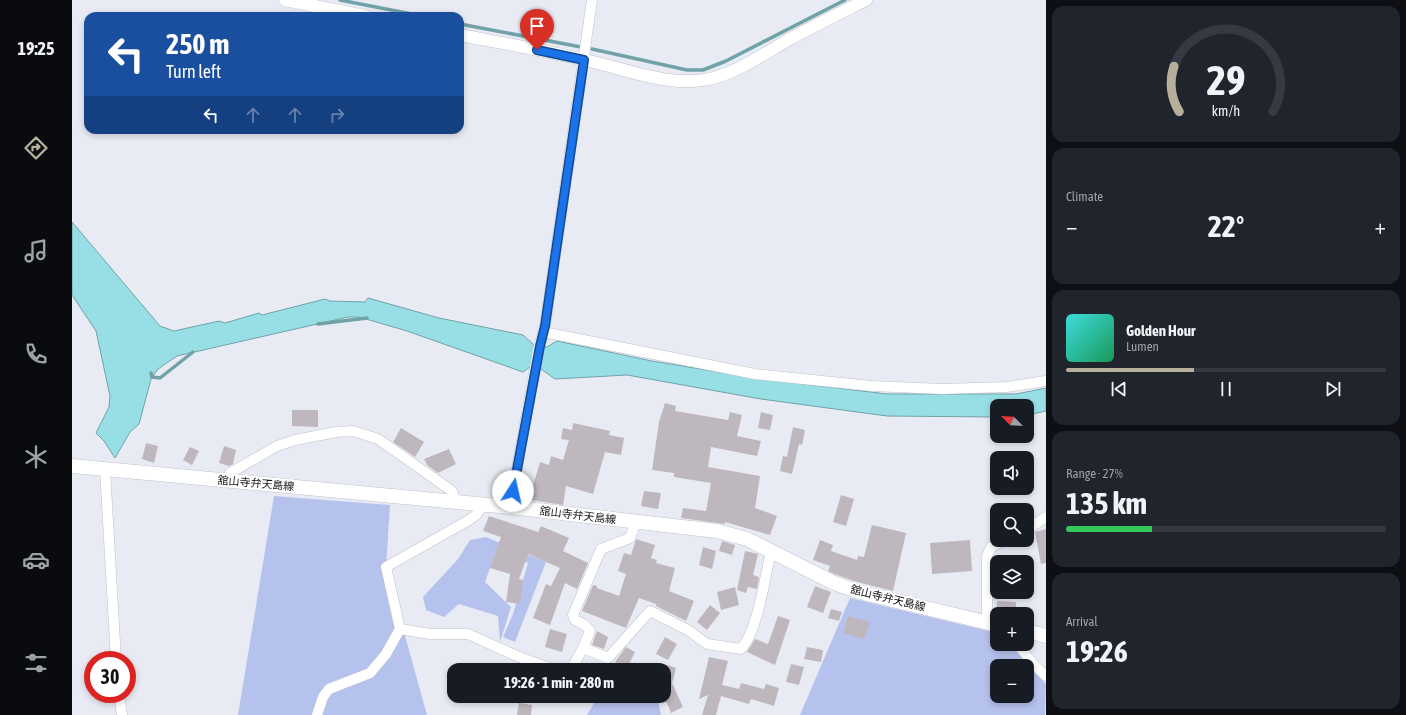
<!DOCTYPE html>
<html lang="en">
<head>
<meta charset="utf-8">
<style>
	body { margin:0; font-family:"Asap Condensed","Noto Sans JP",sans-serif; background:#20242c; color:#f1f3f6; height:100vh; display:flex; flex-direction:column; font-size:15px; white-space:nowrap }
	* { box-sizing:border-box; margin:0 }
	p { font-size:13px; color:#9ea1a6 }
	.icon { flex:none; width:22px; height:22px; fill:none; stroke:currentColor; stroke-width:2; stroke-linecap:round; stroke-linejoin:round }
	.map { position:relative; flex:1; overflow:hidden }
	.panel { display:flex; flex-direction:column; gap:6px; padding:6px; background:#0d0f14; width:360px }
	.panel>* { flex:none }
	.hud { position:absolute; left:12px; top:12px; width:380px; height:122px; border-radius:12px; box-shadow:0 2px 6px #0003; background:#1a4fa0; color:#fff; overflow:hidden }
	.needle { width:26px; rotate:294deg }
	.tools { position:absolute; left:918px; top:399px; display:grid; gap:8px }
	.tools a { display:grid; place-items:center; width:44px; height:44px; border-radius:8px; background:#171b24; box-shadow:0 2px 6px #0003; font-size:20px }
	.speed { position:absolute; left:12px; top:651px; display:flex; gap:8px; font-size:20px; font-weight:700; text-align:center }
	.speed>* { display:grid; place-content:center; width:52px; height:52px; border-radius:50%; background:#171b24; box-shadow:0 2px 6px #0003; line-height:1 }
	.speed .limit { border:6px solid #d22; background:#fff; color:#111 }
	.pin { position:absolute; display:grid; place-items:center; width:34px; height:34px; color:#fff; margin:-41px -17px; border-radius:50% 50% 50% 0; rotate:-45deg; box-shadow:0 0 4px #0007 }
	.pin .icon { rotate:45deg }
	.me { position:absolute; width:44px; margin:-22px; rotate:10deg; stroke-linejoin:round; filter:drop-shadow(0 0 3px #0008) }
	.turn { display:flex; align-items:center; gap:14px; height:84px; padding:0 16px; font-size:18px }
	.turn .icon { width:52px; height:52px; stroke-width:2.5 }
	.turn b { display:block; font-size:28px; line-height:34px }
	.lanes { display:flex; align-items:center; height:38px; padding:0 16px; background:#0003; justify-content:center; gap:20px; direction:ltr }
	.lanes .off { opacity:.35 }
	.big { font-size:30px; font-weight:700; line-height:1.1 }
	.panel .card { flex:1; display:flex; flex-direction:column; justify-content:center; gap:6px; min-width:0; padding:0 14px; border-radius:12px; background:#20242c }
	.panel .dial { align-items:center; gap:0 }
	.dial svg { height:104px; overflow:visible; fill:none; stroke:#363941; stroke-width:7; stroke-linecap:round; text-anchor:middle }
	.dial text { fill:#f1f3f6; stroke:none }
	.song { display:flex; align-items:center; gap:12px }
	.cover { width:48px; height:48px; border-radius:6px; background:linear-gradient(135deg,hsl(180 70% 55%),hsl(150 70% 35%)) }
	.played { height:4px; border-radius:2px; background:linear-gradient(90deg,#b6b09b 40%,#363941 40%) }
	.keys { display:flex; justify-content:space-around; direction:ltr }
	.heat { display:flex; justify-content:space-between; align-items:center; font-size:22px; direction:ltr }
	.charge { height:6px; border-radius:3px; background:linear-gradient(90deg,#34c759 27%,#363941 0) }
	.trip { position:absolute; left:375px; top:663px; width:224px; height:40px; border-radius:12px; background:#171b24; box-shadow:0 2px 6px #0003; font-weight:700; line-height:40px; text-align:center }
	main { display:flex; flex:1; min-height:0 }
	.tab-bar { display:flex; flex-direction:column; width:72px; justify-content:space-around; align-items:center; background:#090b0e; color:#9ea1a6 }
	.tab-bar .icon { width:28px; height:28px }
	.tab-bar .selected { color:#b6b09b }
	.tab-bar b { font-size:18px; color:#f1f3f6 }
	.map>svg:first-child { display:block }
	.green { fill:#b6c2ee; fill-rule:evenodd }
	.water { fill:#98dfe5; stroke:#70a2a8 }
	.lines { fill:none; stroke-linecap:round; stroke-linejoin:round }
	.stream { stroke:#70a2a8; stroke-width:3.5 }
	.building { fill:#bfb7be }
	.minor-casing { stroke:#c0c2cb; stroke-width:11 }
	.tertiary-casing { stroke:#c0c2cb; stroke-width:13 }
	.secondary-casing { stroke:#c0c2cb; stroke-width:15 }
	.minor { stroke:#fff; stroke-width:10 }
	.tertiary { stroke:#fff; stroke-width:12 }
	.secondary { stroke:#fff; stroke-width:14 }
	.route-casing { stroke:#114b97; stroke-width:10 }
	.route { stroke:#1a73e8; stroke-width:7 }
	.labels { text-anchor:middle; stroke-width:4; stroke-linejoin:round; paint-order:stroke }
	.street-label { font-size:11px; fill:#141518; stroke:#fff }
</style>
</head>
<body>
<main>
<nav class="tab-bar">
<b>19:25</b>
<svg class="icon selected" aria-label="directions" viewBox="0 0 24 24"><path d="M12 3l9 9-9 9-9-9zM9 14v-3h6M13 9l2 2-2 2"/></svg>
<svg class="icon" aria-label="music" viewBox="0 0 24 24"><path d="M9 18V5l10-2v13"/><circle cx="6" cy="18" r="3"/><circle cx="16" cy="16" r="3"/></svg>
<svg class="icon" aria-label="phone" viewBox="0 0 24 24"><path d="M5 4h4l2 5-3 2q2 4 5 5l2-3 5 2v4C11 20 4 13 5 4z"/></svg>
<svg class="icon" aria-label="climate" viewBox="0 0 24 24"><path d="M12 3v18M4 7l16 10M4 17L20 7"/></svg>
<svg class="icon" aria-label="car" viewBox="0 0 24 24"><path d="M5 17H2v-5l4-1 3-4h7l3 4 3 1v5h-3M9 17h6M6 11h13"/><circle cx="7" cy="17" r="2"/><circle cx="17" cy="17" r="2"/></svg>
<svg class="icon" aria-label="filters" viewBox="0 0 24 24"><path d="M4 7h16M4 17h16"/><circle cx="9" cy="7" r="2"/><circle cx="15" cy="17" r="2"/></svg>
</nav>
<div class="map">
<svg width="974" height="715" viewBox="0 0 974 715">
	<rect width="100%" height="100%" fill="#e9ebf4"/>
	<g class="green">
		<polygon points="202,496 318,505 314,567 355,715 166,715"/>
		<polygon points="414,537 474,562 443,642 431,637 441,614 456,563 425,549 413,582 439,607 428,642 426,616 387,604 372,617 354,610 351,597 386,559 398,540"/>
		<path d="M778,598L925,633V644H938L974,684L973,715H728ZM925,666H955V696H925Z"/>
		<polygon points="526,696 536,696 539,698 541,696 585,696 589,715 515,715"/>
	</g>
	<polygon class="water" points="0,222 88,326 102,331 147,321 153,323 187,313 190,315 253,299 258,301 293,302 296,298 367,318 451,335 462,345 475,347 485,341 580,361 683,378 815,394 944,394 974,388 974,411 955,415 955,406 925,406 925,417 815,416 689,399 555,375 483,379 469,369 458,367 451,372 335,331 287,317 276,317 105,356 86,369 79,379 67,424 58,432 43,458 32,441 24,433 37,407 38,396 24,331 0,295"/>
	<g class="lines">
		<g class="stream">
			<polyline points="268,0 350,16"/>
			<polyline points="388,24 509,47"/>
			<polyline points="520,49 615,70 631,70 654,61 773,0"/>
			<polyline points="246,324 295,318"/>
			<polyline points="79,373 80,377 88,378 121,352"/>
		</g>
	</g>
	<g class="building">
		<polygon points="593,403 604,406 603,411 656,420 658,412 670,415 665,436 689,441 685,456 639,447 636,467 688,476 683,508 705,516 698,535 653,522 653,524 609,518 611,508 634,511 639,483 602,477 602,473 580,470 587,422"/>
		<polygon points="220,410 246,410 246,427 220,426"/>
		<polygon points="689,412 701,415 698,430 686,428"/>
		<polygon points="501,423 538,431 537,435 552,438 549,455 533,452 521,494 494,486 491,505 446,498 451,483 461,486 468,462 477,465 479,456 491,460 497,440 489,439 491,428 500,430"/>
		<polygon points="721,427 733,430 730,445 727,444 720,474 708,471 711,456 715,457"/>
		<polygon points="329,428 352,442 343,457 321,442"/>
		<polygon points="74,443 86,446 82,463 70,459"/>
		<polygon points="152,446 164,450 161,464 157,466 147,463"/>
		<polygon points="118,447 127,451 120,465 111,460"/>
		<polygon points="377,449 384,464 366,473 356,466 352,459"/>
		<polygon points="572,491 589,493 586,509 569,506"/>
		<polygon points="769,495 782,499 774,526 761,522"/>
		<polygon points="417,516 466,532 469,526 497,538 491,551 516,563 505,589 493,583 478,625 461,618 474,584 479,586 488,568 456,554 447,579 451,580 448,604 434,602 438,574 418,568 429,537 411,531"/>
		<polygon points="800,525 834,533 821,591 785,582 765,575 756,571 758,566 741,560 748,540 761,545 759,551 785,560 786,556 792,557"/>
		<polygon points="974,529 974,563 969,564 963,532"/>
		<polygon points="564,539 583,545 579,558 585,560 584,563 603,568 597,591 622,601 614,621 584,606 584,604 567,598 554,628 510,611 521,585 525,586 525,588 547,596 554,574 546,571 552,553 559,555"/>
		<polygon points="898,540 900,571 860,574 858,543"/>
		<polygon points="650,541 663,545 660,555 647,551"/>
		<polygon points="631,547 644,551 640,569 627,565"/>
		<polygon points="673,551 686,554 681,575 687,577 685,589 676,587 674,593 665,590"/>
		<polygon points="743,586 759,592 751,613 735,607"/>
		<polygon points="663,587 667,605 649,610 645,592"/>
		<polygon points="925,601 944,602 944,614 924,614"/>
		<polygon points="638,605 648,613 635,630 625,622"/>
		<polygon points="759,609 770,612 767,621 756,618"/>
		<polygon points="706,616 718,620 703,665 675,652 683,639 696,644"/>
		<polygon points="776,616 798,622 792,639 771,633"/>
		<polygon points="478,629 495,634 490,652 473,647"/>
		<polygon points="525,631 536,637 532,649 520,645"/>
		<polygon points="593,637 605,644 596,660 584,654"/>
		<polygon points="554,647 563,652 555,668 543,662"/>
		<polygon points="735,647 751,650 749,662 732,659"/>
		<polygon points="637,657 656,661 650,685 667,689 669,683 692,689 694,684 707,688 702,706 679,699 677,704 649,696 644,715 630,715 636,695 627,699"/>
		<polygon points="592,664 604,668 600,683 611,707 599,713 595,703 592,702"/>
		<polygon points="719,664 732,667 727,685 714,682"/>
		<polygon points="447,703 460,705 459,715 445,715"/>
	</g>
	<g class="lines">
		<defs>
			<g id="minor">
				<polyline points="471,332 683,374 799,386 870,389 935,387 974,381"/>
				<polyline points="33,469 44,660"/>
				<polyline points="155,481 158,473 205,446 223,440 264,432 281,431 306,439 380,491 383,502"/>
				<polyline points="438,507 467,346 473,326 520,0"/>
				<polyline points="955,530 974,517"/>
				<polyline points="915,622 915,556 919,547 933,540"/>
				<polyline points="328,629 314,567 397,520 404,515 412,504"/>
				<polyline points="946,644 960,663 974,676"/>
				<path d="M511,648L536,658L578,611L616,630L635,644L669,649C686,630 693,577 699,551"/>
				<polyline points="499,670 511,648 518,631 513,625 503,620 501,615 529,549 558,538 564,521"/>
				<polyline points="47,694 50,715"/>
				<polyline points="245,715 251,697 257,689 298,673 314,654 328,629 358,634 396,634 447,657 483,670"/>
			</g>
			<g id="tertiary">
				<polyline points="213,0 293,16"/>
				<path d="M388,35C430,43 471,50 513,60C550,68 599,88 637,79C666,72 690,55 716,40C741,26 768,13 794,0"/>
			</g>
			<g id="secondary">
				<polyline points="0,466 438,507 645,531 675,539 762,583 787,592 925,625"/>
				<polyline points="955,631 974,636"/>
			</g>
		</defs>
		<use href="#minor" class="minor-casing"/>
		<use href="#tertiary" class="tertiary-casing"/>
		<use href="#secondary" class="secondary-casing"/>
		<use href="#minor" class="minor"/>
		<use href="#tertiary" class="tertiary"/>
		<use href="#secondary" class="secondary"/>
	</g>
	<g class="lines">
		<defs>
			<polyline id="route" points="441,491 468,346 473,326 512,60 465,50"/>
		</defs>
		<use href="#route" class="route-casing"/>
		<use href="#route" class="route"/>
	</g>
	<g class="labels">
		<g class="street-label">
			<text transform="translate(184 483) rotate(5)" y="4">舘山寺弁天島線</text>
			<text transform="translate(506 515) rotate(7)" y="4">舘山寺弁天島線</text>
			<text transform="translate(816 598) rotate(14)" y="4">舘山寺弁天島線</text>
		</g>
	</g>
</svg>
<div class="tools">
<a><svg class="needle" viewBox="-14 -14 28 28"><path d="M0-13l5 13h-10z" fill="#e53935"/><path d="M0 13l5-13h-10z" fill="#9ea1a6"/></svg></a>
<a><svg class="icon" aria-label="sound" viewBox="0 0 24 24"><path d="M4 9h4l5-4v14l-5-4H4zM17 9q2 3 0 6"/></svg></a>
<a><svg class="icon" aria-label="search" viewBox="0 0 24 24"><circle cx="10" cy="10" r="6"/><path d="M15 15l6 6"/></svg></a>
<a><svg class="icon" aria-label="layers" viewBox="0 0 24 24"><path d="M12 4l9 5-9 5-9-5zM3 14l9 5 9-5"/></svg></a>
<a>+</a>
<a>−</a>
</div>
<div class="speed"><div class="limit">30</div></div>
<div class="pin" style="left:465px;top:50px;background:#d93025"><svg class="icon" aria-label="arrive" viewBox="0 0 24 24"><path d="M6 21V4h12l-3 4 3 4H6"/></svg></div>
<svg class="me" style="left:441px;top:491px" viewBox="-20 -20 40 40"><circle r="19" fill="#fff"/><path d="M0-13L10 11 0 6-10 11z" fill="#1a73e8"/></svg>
<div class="trip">19:26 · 1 min · 280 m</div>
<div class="hud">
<div class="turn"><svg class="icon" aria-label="left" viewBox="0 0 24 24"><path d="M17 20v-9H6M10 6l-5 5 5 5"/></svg><div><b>250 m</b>Turn left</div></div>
<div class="lanes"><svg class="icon" aria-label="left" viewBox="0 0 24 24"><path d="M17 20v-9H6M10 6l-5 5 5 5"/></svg><svg class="icon off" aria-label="ahead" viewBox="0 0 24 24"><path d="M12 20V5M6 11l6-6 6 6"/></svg><svg class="icon off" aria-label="ahead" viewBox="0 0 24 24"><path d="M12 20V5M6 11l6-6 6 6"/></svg><svg class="icon off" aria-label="right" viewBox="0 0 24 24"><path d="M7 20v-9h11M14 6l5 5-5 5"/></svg></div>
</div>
</div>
<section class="panel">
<div class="card dial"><svg viewBox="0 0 100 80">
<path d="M14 69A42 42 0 1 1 86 69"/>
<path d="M14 69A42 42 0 0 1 10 34" stroke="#b6b09b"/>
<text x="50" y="56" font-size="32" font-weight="700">29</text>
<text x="50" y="72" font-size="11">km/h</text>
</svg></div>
<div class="card"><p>Climate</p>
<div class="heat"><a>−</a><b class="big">22°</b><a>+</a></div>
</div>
<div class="card">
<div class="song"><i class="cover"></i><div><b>Golden Hour</b><p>Lumen</p></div></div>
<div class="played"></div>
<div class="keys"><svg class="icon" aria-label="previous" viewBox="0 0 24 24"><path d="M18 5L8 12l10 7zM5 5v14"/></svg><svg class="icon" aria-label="pause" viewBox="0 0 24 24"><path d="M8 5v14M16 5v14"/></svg><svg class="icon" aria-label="next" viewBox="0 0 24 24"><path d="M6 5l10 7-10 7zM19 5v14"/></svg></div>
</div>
<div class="card"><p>Range · 27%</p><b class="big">135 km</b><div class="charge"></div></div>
<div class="card"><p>Arrival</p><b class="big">19:26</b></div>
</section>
</main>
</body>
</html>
